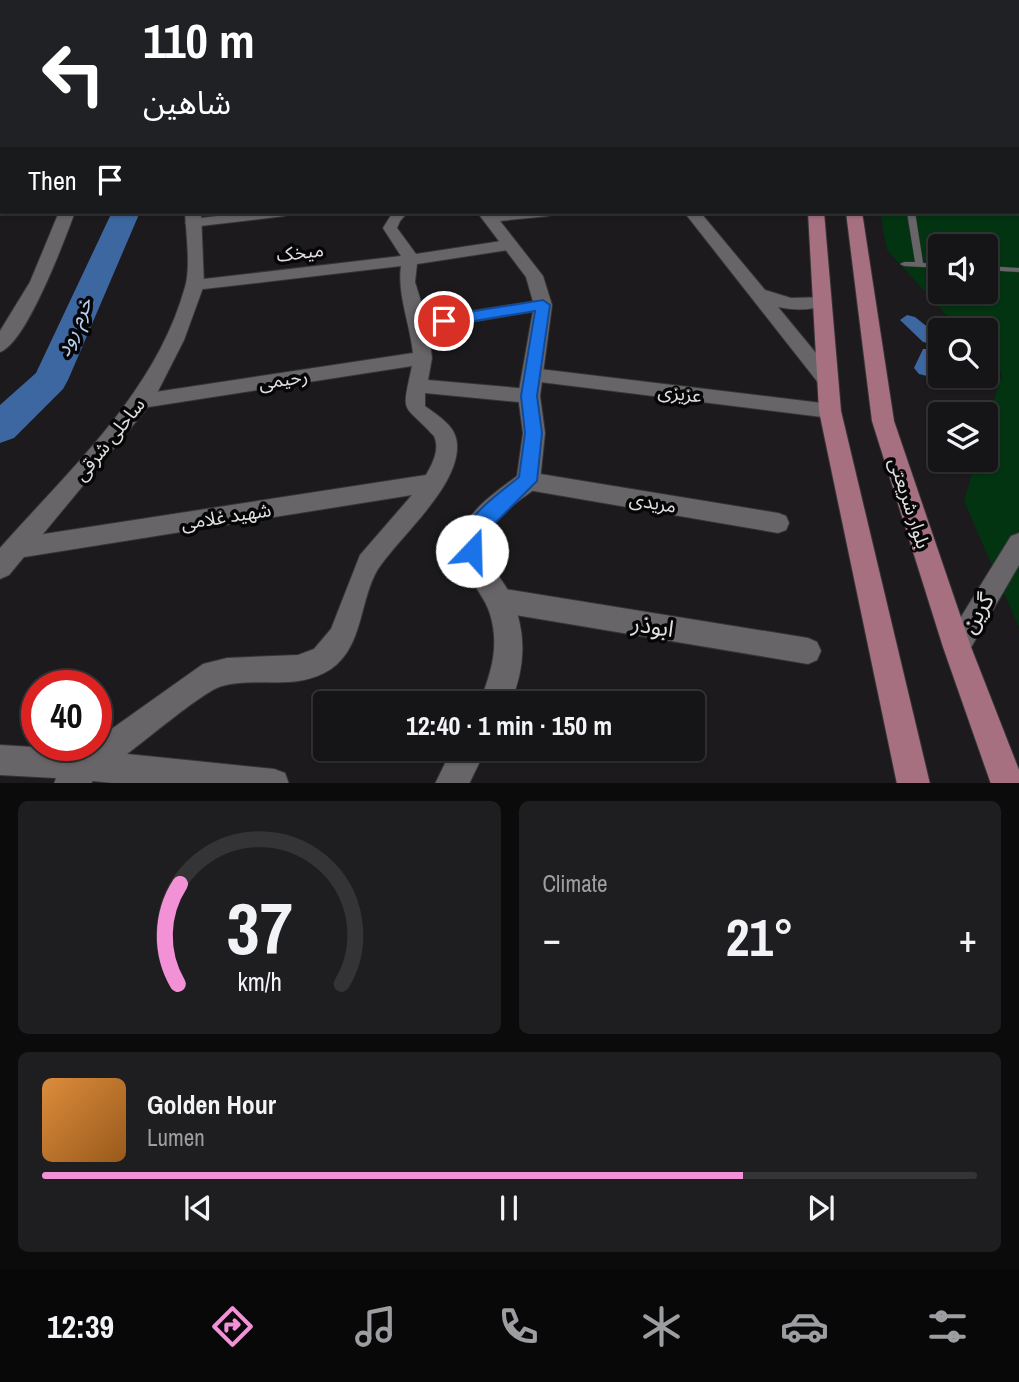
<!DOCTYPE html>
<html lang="en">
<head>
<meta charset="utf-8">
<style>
	body { margin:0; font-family:"Archivo Narrow","Noto Sans Arabic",sans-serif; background:#1e1d1f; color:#f1f3f6; height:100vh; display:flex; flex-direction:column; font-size:26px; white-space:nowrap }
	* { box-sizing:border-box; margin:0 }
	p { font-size:23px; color:#9d9ea1 }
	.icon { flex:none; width:38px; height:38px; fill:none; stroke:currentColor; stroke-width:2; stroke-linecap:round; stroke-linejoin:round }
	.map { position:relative; height:783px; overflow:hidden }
	.panel { display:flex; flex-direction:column; gap:18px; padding:18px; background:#0c0b0c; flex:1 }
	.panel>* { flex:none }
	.top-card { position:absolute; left:0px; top:0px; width:1020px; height:214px; box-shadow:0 2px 5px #0004,0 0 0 2px #343335; background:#202124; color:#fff; overflow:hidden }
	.buttons { position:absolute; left:928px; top:234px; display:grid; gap:14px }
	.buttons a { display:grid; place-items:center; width:70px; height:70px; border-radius:7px; background:#151416; box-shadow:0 2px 5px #0004,0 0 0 2px #343335; font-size:35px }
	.speed { position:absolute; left:21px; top:670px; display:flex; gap:14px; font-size:35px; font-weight:700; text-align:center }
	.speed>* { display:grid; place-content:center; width:91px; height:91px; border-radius:50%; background:#151416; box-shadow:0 2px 5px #0004,0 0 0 2px #343335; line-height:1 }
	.speed .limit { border:10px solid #d22; background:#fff; color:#111 }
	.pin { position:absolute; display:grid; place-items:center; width:60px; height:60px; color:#fff; margin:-30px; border:4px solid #fff; border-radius:50%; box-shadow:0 2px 7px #0007 }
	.me { position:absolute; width:77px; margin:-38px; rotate:21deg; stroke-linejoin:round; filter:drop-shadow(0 0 5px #0008) }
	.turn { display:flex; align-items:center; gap:24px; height:147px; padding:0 28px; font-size:32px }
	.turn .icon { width:91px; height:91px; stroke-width:2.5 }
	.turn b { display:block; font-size:49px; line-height:60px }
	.then { display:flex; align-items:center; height:66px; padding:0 28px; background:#0003; gap:14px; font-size:26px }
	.big { font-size:52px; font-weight:700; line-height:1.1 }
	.panel .tile { flex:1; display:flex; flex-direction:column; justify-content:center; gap:10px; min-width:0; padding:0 24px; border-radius:10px; background:#1e1d1f }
	.panel .dial { align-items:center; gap:0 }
	.dial svg { height:182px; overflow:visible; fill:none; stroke:#343335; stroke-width:7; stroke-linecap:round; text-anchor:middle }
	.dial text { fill:#f1f3f6; stroke:none }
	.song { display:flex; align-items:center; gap:21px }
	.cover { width:84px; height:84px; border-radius:10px; background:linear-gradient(135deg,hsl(30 70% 55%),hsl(30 70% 35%)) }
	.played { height:7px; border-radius:4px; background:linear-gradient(90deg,#f391d6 75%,#343335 75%) }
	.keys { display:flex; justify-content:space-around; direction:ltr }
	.heat { display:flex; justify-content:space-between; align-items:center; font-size:38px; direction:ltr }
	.panel .tiles { flex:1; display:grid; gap:18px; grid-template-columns:1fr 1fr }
	.tile:last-child { grid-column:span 2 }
	.trip { position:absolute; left:313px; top:691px; width:392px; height:70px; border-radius:7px; background:#151416; box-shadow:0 2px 5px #0004,0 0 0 2px #343335; font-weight:700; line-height:70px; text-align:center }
	.tabs { display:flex; height:112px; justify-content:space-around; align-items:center; background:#080809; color:#9d9ea1 }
	.tabs .icon { width:49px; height:49px }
	.tabs .on { color:#f391d6 }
	.tabs b { font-size:32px; color:#f1f3f6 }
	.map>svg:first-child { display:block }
	.green { fill:#023412; fill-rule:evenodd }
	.water { fill:#3c67a0 }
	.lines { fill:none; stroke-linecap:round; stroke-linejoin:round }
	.river { fill:#3c67a0; fill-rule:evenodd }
	.lane-casing { stroke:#373637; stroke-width:1 }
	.street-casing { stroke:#373637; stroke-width:2 }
	.secondary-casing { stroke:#373637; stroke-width:2 }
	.primary-casing { stroke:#373637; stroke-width:2 }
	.lane { fill:#686568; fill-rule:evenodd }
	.street { fill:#686568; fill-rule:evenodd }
	.secondary { fill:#686568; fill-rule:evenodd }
	.primary { fill:#a67081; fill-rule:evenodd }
	.route { fill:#1a73e8; stroke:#114b97; stroke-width:2 }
	.labels { text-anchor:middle; stroke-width:7; stroke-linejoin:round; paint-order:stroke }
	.street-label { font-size:19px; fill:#e0dfe1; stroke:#060607 }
	.water-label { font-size:21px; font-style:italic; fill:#b8d0f1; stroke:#060607 }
	.near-street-label { font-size:23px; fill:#e0dfe1; stroke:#060607 }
</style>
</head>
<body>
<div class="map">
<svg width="1019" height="784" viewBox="0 0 1019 784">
	<rect width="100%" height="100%" fill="#1c1a1d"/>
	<path class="green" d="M1019,126V627L964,501L976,460H985V429L1002,374L985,356V331H961L887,250L880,212H1018ZM940,247H985V292H940Z"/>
	<polygon class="water" points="907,315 915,317 940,337 940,370 935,378 919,374 914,368 923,349 933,349 932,344 923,342 900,320"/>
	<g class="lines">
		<g class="river">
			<polygon points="148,0 164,0 147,2"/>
			<polygon points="112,212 140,212 68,380 63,389 14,438 0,443 0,405 36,373"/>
		</g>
		<defs>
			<g id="lane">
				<polygon points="907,212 915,212 923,263 940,264 940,268 904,266 900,264 904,262 915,262"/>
				<polygon points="985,266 1019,268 1019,272 985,270"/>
			</g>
			<g id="street">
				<polygon points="262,0 270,0 271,2 263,2"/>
				<polygon points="363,0 371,0 372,2 364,2"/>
				<polygon points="420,0 429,0 430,2 421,2"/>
				<polygon points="658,0 666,0 667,2 659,2"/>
				<polygon points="933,0 941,0 942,2 934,2"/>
				<polygon points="954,0 976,0 978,2 955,2"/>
				<rect x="1018" y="4" width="1" height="4"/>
				<rect x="1018" y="32" width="1" height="6"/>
				<rect x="1018" y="169" width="1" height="8"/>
				<polygon points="251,212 292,212 285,216 192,227 185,223 192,219"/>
				<path d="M393,212H408L400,221L397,228L416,254L508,240L516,245L508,250L417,264L415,282L426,318L543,300L551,305L543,310L428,329L432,358L428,380L529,389L536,391L539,396L536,401L529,403L425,393V406C438,416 457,426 457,445C459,487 400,536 378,569C359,600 364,646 331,669C296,692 259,676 222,686C205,690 145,741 127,754L274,769L285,773L289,784H122L93,781L90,784H54L56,778L0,775V745L83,750L89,746H96V740L203,664L227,658L298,655L314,649L331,629L360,555L412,495L18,558L10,555L6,548L10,541L18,538L426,475C433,463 440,449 434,436C402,401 401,417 412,366L142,408L135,406L132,401L135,396L142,394L413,353C410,324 397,294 401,266L195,290L187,285L195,280L401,256L383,228Z"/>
				<polygon points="509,212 556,212 549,216 489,222 482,218 489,214"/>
				<polygon points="531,368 830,404 837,406 840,411 837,416 830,418 524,380 522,375 524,370"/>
				<polygon points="528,472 778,513 786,516 789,523 786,530 778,533 528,490 520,487 517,481 520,475"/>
				<polygon points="1019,533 1019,565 966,656 957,660 948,656 944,647 948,638 1011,536"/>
				<polygon points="498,588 808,638 817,642 821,651 817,660 808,664 498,612 489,608 485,600 489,592"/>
			</g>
			<g id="secondary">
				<polygon points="96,0 105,0 106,2 97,2"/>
				<polygon points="206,0 234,0 206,2"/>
				<polygon points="303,0 315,0 316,2 304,2"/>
				<polygon points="513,0 521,0 522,2 513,2"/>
				<rect x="1018" y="114" width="1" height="8"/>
				<path d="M59,212H75C65,239 26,344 0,352V331L30,282Z"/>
				<path d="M185,212H201L204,285L184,340L153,401L9,575L0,579V548C70,469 156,392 185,287C191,268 186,233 185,212Z"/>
				<path d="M477,212H493L543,276L552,305L540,396L545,433L540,481L536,488C521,500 493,516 486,536C479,557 501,576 510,594C527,632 526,666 510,704H479C491,673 500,647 490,614C486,600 476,589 469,576C444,526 480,504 517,476L523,433L518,396L534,305L526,277Z"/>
				<path d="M684,212H700L765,290L791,298L828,297L831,301L828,305C811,310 796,311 778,307L834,375L837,380L834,385L827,387L820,385Z"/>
				<polygon points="452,749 486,749 469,784 435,784"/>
			</g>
			<g id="primary">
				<rect x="815" y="0" width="8" height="2"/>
				<polygon points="830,0 838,0 839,2 830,2"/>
				<polygon points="808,212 824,212 841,411 930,784 897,784 819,411"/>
				<polygon points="846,212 862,212 894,421 971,647 1019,770 1019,784 991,784 943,647 872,421"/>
			</g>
		</defs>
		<use href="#lane" class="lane-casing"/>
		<use href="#street" class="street-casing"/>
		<use href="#secondary" class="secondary-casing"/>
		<use href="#primary" class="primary-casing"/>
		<use href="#lane" class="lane"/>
		<use href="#street" class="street"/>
		<use href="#secondary" class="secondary"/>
		<use href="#primary" class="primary"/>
	</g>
	<path class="route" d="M543,300L550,305L537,396L542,433L537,481L483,535L479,557L472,560L465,557C450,524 498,495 519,477L525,433L521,396L535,311L444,326L437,321L444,316Z"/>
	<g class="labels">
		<g class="street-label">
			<text transform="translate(300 252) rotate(-7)" y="7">میخک</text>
			<text transform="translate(283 379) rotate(-9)" y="7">رحیمی</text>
			<text transform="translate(680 393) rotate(7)" y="7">عزیزی</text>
			<text transform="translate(109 439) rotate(-51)" y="7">ساحلی شرقی</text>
			<text transform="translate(653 502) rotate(10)" y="7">مریدی</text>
			<text transform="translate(910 503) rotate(72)" y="7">بلوار شریعتی</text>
			<text transform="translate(226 516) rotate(-9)" y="7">شهید غلامی</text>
		</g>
		<g class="water-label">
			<text transform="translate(74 327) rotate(-66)" y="7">خرم رود</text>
		</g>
		<g class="near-street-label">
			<text transform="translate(977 613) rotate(-59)" y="8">گرین</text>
			<text transform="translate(653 626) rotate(9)" y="8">ابوذر</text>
		</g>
	</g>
</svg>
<div class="buttons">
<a><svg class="icon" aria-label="sound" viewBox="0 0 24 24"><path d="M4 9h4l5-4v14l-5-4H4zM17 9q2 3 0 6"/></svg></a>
<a><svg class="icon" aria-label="search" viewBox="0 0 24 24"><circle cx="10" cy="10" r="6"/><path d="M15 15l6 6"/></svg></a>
<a><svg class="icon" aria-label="layers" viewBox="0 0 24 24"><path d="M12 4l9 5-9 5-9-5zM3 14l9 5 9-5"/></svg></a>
</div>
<div class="speed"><div class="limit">40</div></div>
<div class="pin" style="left:444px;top:321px;background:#d93025"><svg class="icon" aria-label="arrive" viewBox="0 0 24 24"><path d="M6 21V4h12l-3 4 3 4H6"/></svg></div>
<svg class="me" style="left:472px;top:551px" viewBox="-20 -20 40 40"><circle r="19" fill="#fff"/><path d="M0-13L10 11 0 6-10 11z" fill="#1a73e8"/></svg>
<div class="trip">12:40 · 1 min · 150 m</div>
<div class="top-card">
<div class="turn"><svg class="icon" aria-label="left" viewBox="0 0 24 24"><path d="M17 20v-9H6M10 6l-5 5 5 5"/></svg><div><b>110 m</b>شاهين</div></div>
<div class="then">Then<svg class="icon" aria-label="arrive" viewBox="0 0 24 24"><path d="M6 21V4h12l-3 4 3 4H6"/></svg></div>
</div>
</div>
<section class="panel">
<div class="tiles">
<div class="tile dial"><svg viewBox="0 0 100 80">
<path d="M14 69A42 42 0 1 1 86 69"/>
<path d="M14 69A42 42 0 0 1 15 25" stroke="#f391d6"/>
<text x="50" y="56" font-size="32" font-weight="700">37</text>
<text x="50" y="72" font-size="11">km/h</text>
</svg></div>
<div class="tile"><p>Climate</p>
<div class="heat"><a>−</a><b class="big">21°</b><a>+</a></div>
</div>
<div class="tile">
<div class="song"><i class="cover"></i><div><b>Golden Hour</b><p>Lumen</p></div></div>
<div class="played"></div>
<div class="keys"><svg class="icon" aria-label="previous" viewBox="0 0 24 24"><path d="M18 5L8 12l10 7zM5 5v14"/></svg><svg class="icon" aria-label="pause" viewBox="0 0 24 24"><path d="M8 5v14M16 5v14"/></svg><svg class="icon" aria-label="next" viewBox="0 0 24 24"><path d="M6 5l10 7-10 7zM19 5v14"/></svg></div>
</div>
</div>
</section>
<nav class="tabs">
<b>12:39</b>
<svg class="icon on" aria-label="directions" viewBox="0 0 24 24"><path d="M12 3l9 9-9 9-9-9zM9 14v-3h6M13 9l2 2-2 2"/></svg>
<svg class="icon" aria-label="music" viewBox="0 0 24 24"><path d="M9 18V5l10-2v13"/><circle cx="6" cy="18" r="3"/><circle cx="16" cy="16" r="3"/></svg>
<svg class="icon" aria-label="phone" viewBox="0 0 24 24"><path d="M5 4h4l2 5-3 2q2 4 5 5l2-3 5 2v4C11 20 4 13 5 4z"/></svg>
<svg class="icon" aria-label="climate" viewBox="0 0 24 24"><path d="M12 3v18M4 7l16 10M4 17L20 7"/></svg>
<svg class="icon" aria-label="car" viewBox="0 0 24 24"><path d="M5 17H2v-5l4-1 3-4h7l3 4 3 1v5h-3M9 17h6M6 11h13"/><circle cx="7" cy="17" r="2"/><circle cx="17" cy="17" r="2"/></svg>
<svg class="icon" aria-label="filters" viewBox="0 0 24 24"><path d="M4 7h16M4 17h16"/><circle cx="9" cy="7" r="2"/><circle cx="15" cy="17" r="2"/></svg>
</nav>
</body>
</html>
